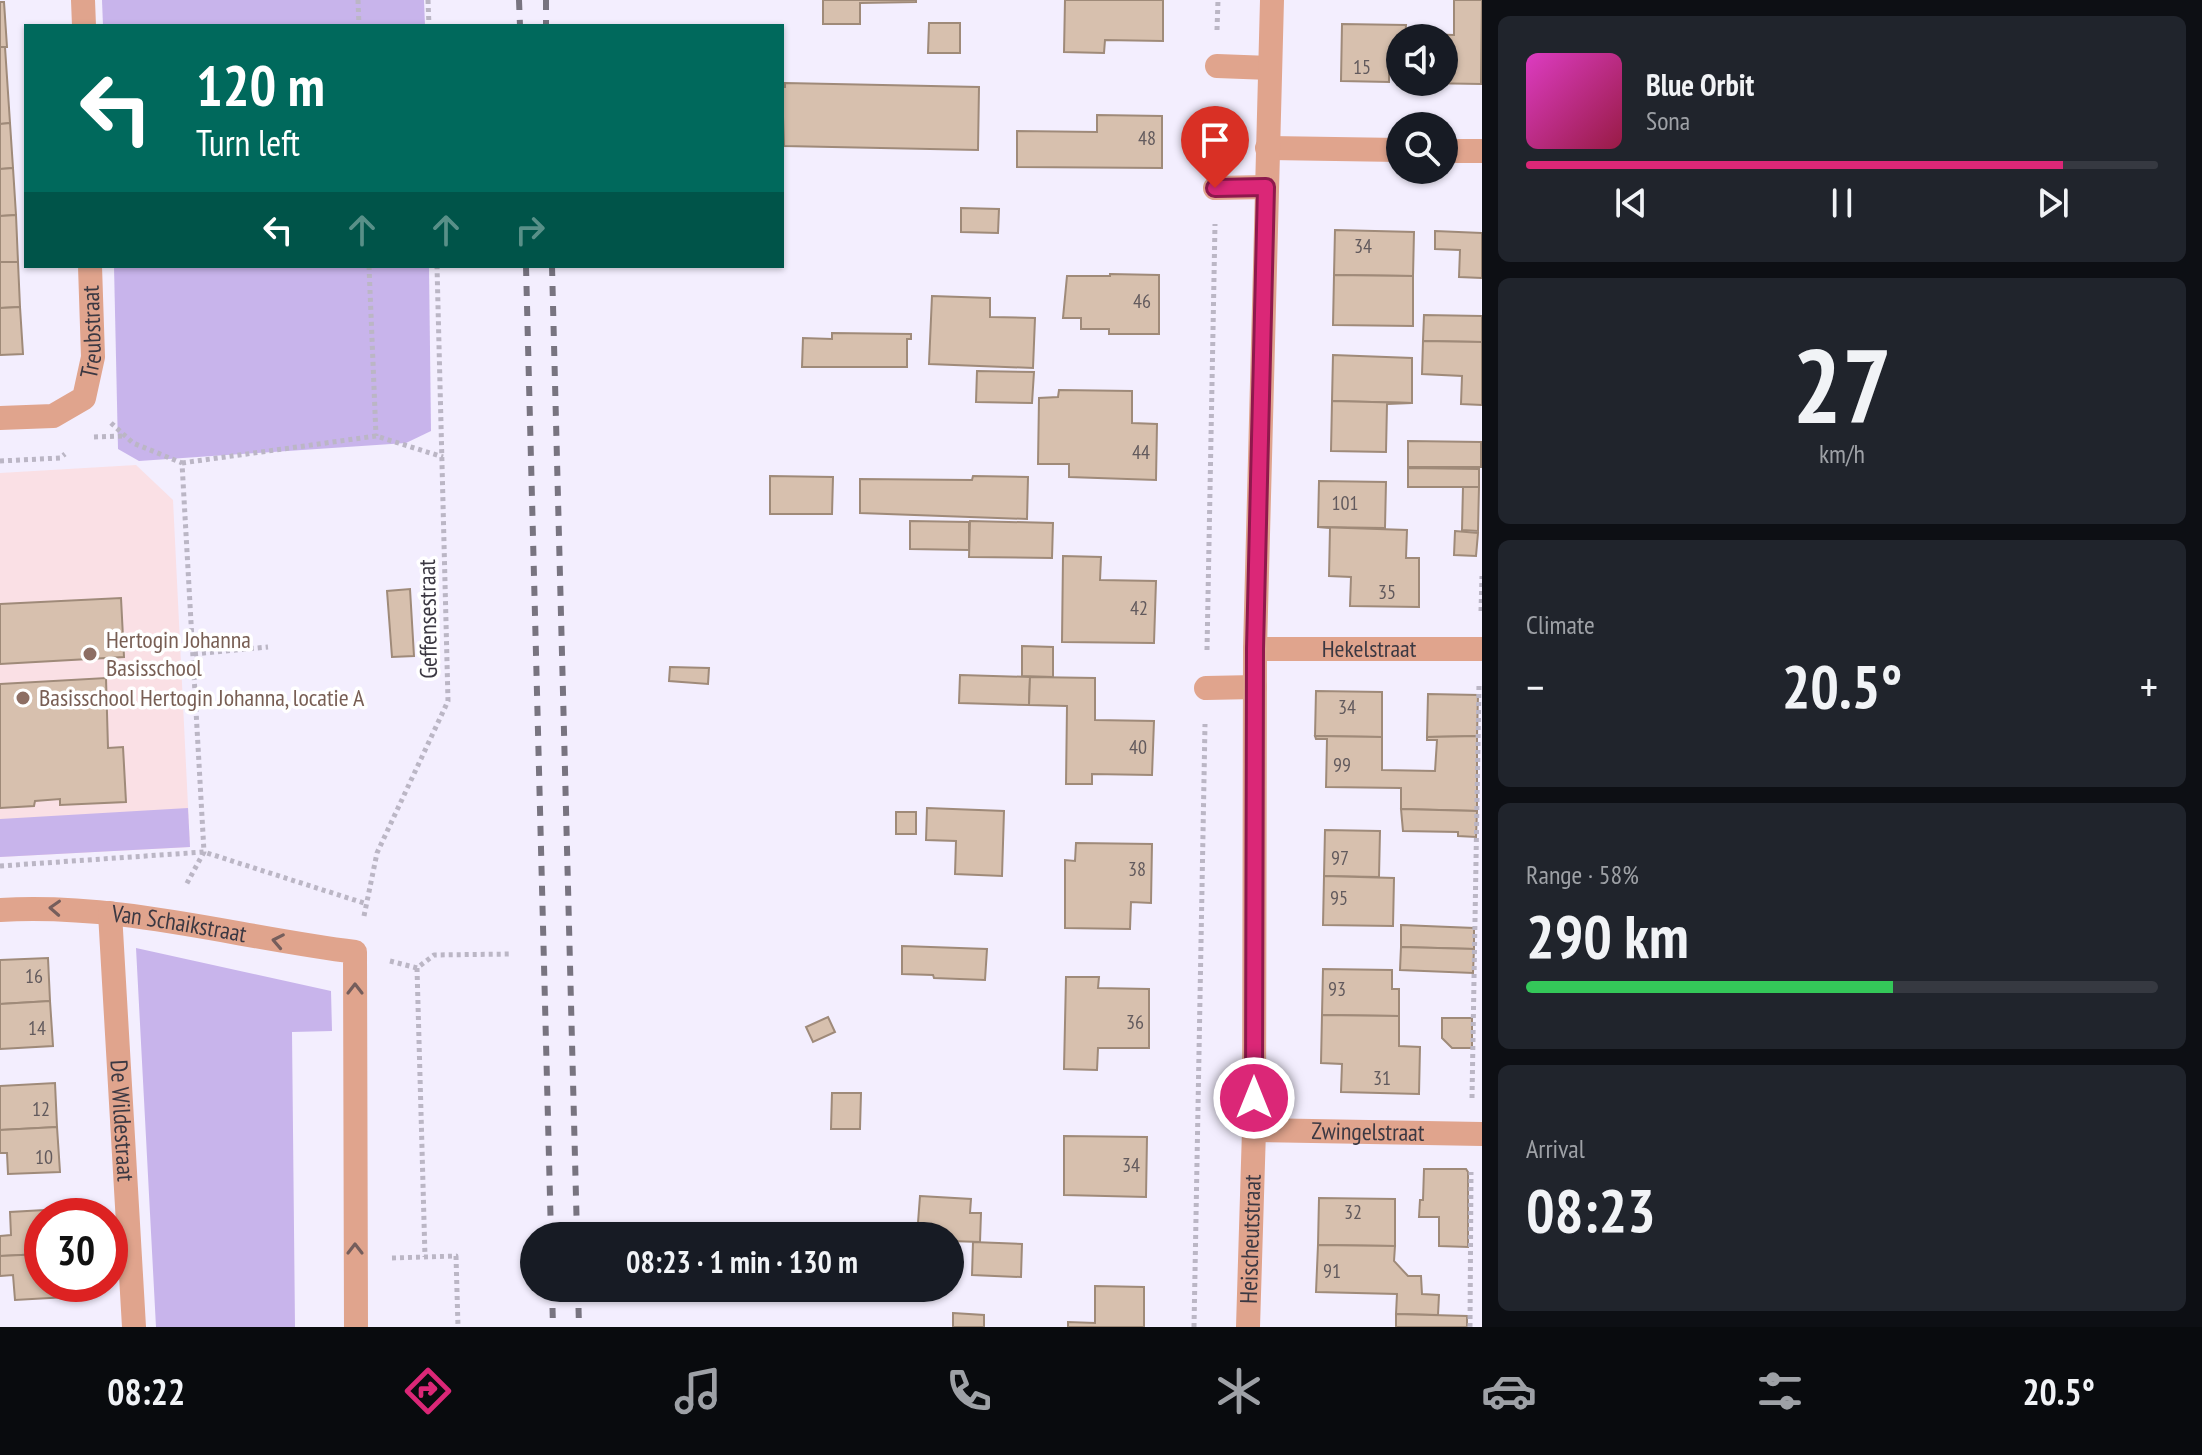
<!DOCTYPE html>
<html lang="en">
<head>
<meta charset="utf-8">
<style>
	body { margin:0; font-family:"PT Sans Narrow",sans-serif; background:#20242c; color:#f1f3f6; height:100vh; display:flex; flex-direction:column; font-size:30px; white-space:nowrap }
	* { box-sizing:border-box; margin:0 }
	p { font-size:26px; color:#9ea1a6 }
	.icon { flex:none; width:44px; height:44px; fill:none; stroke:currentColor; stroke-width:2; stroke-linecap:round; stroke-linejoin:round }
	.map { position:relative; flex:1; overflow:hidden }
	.panel { display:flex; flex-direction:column; gap:16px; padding:16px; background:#0d0f14; width:720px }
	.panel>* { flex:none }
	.guide { position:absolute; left:24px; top:24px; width:760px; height:244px; border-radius:0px; box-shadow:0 2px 6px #0004; background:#00695c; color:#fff; overflow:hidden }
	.controls { position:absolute; left:1386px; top:24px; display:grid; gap:16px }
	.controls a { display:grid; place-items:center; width:72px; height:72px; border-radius:50%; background:#171b24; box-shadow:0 2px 6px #0004; font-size:40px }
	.speed { position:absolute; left:24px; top:1198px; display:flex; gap:16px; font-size:40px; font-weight:700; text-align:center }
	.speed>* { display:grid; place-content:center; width:104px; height:104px; border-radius:50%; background:#171b24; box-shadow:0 2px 6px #0004; line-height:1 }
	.speed .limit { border:12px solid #d22; background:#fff; color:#111 }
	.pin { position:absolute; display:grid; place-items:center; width:68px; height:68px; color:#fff; margin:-82px -34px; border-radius:50% 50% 50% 0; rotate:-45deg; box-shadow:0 0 8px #0007 }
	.pin .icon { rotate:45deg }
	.me { position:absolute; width:88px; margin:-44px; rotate:0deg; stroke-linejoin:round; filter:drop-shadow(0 0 6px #0008) }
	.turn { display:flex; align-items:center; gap:28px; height:168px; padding:0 40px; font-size:36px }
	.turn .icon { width:104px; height:104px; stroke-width:2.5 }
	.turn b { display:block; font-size:56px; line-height:68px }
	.lanes { display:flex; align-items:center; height:76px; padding:0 40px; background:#0003; justify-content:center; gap:40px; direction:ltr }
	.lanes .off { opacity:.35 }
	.big { font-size:60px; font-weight:700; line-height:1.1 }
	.panel .card { flex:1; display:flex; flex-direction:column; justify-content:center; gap:12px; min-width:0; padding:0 28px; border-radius:12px; background:#20242c }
	.panel .dial { align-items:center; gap:0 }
	.dial b { font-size:104px; line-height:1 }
	.song { display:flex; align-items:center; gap:24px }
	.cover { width:96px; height:96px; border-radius:12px; background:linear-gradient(135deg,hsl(310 70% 55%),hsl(340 70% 35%)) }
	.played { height:8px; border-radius:4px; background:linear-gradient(90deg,#db2777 85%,#363941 85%) }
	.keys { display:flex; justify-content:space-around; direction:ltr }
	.heat { display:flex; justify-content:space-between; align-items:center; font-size:44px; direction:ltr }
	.charge { height:12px; border-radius:6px; background:linear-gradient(90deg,#34c759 58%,#363941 0) }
	.trip { position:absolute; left:520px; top:1222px; width:444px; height:80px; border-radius:40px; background:#171b24; box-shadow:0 2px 6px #0004; font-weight:700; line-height:80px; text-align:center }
	.dock { display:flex; height:128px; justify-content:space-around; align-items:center; background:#090b0e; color:#9ea1a6 }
	.dock .icon { width:56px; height:56px }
	.dock .selected { color:#db2777 }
	.dock b { font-size:36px; color:#f1f3f6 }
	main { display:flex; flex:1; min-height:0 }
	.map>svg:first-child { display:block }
	.education { fill:#fae0e5 }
	.green { fill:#c8b4eb }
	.building { fill:#d7c0ae; stroke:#9f8a79; stroke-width:2 }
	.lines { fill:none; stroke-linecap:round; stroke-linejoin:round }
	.path { stroke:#bbb6c5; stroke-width:5; stroke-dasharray:4 4; stroke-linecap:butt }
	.lane { stroke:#e0a48d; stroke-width:24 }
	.street { stroke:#e0a48d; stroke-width:24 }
	.rail { stroke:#787480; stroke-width:6; stroke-dasharray:10 10; stroke-linecap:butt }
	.oneway { stroke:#755e5c }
	.route-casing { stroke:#8e194d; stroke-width:20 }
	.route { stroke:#db2777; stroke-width:14 }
	.education-dot { fill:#8d6e63; stroke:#fff; stroke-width:3 }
	.labels { text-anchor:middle; stroke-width:7; stroke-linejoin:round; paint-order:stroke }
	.number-label { font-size:20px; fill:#625a5d }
	.street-label { font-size:24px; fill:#3b3842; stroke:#fff }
	.education-label { font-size:24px; fill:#785e54; stroke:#fff; text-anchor:start }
</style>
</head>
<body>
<main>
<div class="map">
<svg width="1482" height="1327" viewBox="0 0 1482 1327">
	<rect width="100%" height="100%" fill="#f3eefe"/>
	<polygon class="education" points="136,465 173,500 190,847 0,857 0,473"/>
	<g class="green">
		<polygon points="102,0 424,0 425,26 103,26"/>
		<polygon points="114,266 429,266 431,431 406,443 139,461 118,449"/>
		<polygon points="188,808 190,847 0,857 0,819"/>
		<polygon points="136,948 331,991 332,1031 292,1032 295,1327 156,1327"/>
	</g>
	<g class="building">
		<polygon points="823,0 916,0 916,2 860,3 860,24 823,24"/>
		<polygon points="1065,0 1163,0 1163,41 1105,40 1104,53 1064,52"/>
		<polygon points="1454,0 1482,0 1481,84 1421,83 1444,82 1444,38 1422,38 1422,34 1454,35"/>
		<polygon points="0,2 4,2 7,47 0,47"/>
		<polygon points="929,23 960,23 960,53 928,53"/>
		<polygon points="1342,24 1406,25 1405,38 1400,38 1400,66 1389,65 1389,82 1341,81"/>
		<polygon points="0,47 5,47 10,123 0,124"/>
		<polygon points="785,83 979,87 978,150 784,146 782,87 785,87"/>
		<polygon points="1097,115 1162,116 1162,168 1017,167 1017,131 1097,132"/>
		<polygon points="10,123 13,168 0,169 0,124"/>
		<polygon points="13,168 16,215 0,216 0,169"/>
		<polygon points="961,208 999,209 998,233 961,232"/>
		<polygon points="16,215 18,262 0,262 0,216"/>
		<polygon points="1335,230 1414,232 1413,276 1334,275"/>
		<polygon points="1435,231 1482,233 1482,278 1459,277 1460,250 1435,249"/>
		<polygon points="0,262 18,262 20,307 0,308"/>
		<polygon points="1110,274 1159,275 1159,334 1109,334 1109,329 1081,329 1081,318 1063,318 1067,276 1110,276"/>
		<polygon points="1334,275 1413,276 1413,326 1333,325"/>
		<polygon points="932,296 990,298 990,317 1035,318 1033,368 929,364"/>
		<polygon points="20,307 23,354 0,355 0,308"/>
		<polygon points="1424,315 1482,316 1482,342 1423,341"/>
		<polygon points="832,333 911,334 911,339 907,339 907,367 802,367 803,338 832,339"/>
		<polygon points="1423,341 1482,342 1482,405 1461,404 1462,376 1422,374"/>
		<polygon points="1333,355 1412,358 1412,403 1332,401"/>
		<polygon points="977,371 1034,372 1032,403 976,402"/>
		<polygon points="1059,390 1132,391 1132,423 1157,424 1156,480 1069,477 1069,464 1038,464 1039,398 1058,397"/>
		<polygon points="1332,401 1412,403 1387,404 1386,452 1331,451"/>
		<polygon points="1408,441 1481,442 1481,467 1408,467"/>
		<polygon points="1408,468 1479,469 1479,487 1408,487"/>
		<polygon points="770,476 833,477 832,514 770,514"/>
		<polygon points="973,476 1028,477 1027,519 860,513 860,479 972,480"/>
		<polygon points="1319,481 1386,482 1385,528 1318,527"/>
		<polygon points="1463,487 1479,487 1478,531 1462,530"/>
		<polygon points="910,521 969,522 969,550 910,549"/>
		<polygon points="970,521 1053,523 1052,558 969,557"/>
		<polygon points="1318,527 1407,530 1406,558 1419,558 1419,607 1350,606 1351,577 1329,576 1330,528"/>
		<polygon points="1455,531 1478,533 1476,556 1454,555"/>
		<polygon points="1063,556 1101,557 1100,580 1156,581 1154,643 1062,642"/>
		<polygon points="410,589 414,656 392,657 387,591"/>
		<polygon points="121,598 124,657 0,664 0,604"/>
		<polygon points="1022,646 1053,647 1053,677 1022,676"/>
		<polygon points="670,667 709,668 708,684 669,681"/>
		<polygon points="960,675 1030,677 1029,705 959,703"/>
		<polygon points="1030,677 1095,678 1095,720 1154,721 1152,775 1092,774 1092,784 1066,784 1067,706 1029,705"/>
		<polygon points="106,678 108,748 123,747 126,802 60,805 60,799 35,801 34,806 0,808 0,684"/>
		<polygon points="1316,691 1382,692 1382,737 1315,736"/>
		<polygon points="1428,694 1478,695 1477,736 1427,737"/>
		<polygon points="1315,736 1382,737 1382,770 1435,771 1437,740 1427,740 1427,737 1477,736 1477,811 1401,809 1401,788 1326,787 1327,739 1316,739"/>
		<polygon points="927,808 1004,811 1002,876 955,874 956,841 926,840"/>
		<polygon points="1401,809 1477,811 1476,837 1458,836 1458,832 1403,831"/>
		<rect x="896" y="812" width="20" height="22"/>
		<polygon points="1325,830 1380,831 1379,877 1324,876"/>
		<polygon points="1076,843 1152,844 1151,903 1131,902 1130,929 1065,928 1065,860 1075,861"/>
		<polygon points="1324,876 1394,878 1393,926 1323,925"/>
		<polygon points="1401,925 1474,928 1474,949 1401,947"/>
		<polygon points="902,946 987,949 985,980 934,978 933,975 902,974"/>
		<polygon points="1401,947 1474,949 1473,973 1400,970"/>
		<polygon points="48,958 50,1001 0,1004 0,960"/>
		<polygon points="1323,969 1392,970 1392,989 1399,989 1399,1016 1322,1015"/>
		<polygon points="1066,977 1099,977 1098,988 1149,989 1149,1048 1098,1048 1097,1070 1064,1069"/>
		<polygon points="50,1001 53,1046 0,1049 0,1004"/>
		<polygon points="1322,1015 1399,1016 1399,1046 1420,1047 1419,1094 1341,1092 1342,1064 1321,1063"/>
		<polygon points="828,1017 835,1032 813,1042 806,1027"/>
		<polygon points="1442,1018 1472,1018 1472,1048 1452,1048 1442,1038"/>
		<polygon points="55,1083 57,1127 0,1130 0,1086"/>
		<polygon points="832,1093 861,1093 860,1129 831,1129"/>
		<polygon points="57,1127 60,1172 8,1174 7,1153 0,1153 0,1130"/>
		<polygon points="1064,1136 1147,1137 1146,1197 1064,1195"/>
		<polygon points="1424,1169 1466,1169 1468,1172 1468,1247 1439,1246 1439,1217 1419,1217 1420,1200 1423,1200"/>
		<polygon points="920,1196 971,1199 970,1213 981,1213 980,1242 950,1241 950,1236 917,1236"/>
		<polygon points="1319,1198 1395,1199 1395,1246 1318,1245"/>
		<polygon points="62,1209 62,1216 42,1216 42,1254 0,1256 0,1236 11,1235 10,1212"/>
		<polygon points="973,1242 1022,1244 1021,1277 972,1275"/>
		<polygon points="1318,1245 1395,1246 1394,1261 1408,1276 1421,1276 1422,1294 1439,1295 1438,1315 1396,1314 1397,1294 1316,1292"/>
		<polygon points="42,1254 42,1284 66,1284 67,1297 15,1300 13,1275 0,1276 0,1256"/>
		<polygon points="1095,1286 1144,1287 1144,1327 1068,1327 1068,1322 1095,1323"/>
		<polygon points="953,1313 984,1315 984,1327 953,1327"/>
		<polygon points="1396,1314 1467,1316 1467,1327 1396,1327"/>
	</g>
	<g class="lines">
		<g class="path">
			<polyline points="358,0 359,26"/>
			<polyline points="428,0 429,26"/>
			<polyline points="1217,30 1218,0"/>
			<polyline points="1216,150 1216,104"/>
			<polyline points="369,266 376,436"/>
			<polyline points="111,423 133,443 182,463 204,852 186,885"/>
			<polyline points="94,437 124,436"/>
			<polyline points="0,461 60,458 65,454"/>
			<polyline points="182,463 376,436 443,457"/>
			<polyline points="1481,611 1482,576"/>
			<polyline points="1207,650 1215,224"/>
			<polyline points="194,654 268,647"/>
			<polyline points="0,866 204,852 367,904"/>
			<polyline points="364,916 377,853 448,701 437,266"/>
			<polyline points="390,961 417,968 434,955 511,954"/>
			<polyline points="417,968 425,1257"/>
			<polyline points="1472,1098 1479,684"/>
			<polyline points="392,1258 456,1256 458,1327"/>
			<polyline points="1194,1327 1205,724"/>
			<polyline points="1470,1327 1471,1172"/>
		</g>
		<g class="lane">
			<polyline points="1217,66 1270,68"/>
			<polyline points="1215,188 1266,187"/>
			<polyline points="1206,688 1255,687"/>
		</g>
		<g class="street">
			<polyline points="83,0 84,26"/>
			<polyline points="1267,148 1400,150"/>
			<polyline points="1444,151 1482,151"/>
			<path id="s1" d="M0,418L53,416L84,398L93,357L90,266"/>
			<path id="s2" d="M1255,649H1482"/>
			<path id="s3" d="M0,910C123,903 235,937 355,952L356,1327"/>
			<path id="s4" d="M110,913L134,1327"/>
			<path id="s5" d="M1254,1130L1482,1134"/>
			<path id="s6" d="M1248,1327L1254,1130L1255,649L1272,0"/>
		</g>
		<g class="rail">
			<polyline points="519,0 520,26"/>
			<polyline points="546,0 546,26"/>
			<polyline points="526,266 551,1236"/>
			<polyline points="552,266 577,1236"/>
			<polyline points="552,1288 553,1327"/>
			<polyline points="578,1288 579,1327"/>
		</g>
	</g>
	<defs><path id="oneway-chevron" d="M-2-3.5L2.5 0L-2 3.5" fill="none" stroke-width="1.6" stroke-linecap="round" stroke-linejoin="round" transform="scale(2)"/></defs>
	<g class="oneway">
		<use href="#oneway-chevron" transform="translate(55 908) rotate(-177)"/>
		<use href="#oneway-chevron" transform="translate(278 941) rotate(-169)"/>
		<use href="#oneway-chevron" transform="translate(355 989) rotate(-90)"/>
		<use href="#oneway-chevron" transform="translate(355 1249) rotate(-90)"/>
	</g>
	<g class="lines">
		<defs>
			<polyline id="route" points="1215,188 1266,187 1255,649 1254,1098"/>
		</defs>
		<use href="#route" class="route-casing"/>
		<use href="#route" class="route"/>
	</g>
	<g class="education-dot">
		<circle cx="90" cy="654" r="8"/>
		<circle cx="23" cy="698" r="8"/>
	</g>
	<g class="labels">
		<g class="number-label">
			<text x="1362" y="74">15</text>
			<text x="1147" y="145">48</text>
			<text x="1363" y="253">34</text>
			<text x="1142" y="308">46</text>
			<text x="1141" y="459">44</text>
			<text x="1345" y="510">101</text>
			<text x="1387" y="599">35</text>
			<text x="1139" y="615">42</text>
			<text x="1347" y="714">34</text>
			<text x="1138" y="754">40</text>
			<text x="1342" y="772">99</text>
			<text x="1340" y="865">97</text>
			<text x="1137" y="876">38</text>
			<text x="1339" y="905">95</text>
			<text x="34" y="983">16</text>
			<text x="1337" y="996">93</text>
			<text x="1135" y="1029">36</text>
			<text x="37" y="1035">14</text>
			<text x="1382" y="1085">31</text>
			<text x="41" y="1116">12</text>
			<text x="44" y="1164">10</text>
			<text x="1131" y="1172">34</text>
			<text x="1353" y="1219">32</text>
			<text x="1332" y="1278">91</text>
		</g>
		<g class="street-label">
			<text dy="8" stroke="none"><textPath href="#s1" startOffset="156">Treubstraat</textPath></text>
			<text transform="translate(428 619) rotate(-91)" y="8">Geffensestraat</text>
			<text dy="8" stroke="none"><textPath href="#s2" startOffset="114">Hekelstraat</textPath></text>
			<text dy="8" stroke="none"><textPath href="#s3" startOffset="180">Van Schaikstraat</textPath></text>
			<text dy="8" stroke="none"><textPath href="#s4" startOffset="208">De Wildestraat</textPath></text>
			<text dy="8" stroke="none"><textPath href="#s5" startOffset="114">Zwingelstraat</textPath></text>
			<text dy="8" stroke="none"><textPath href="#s6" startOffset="88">Heischeutstraat</textPath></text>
		</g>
		<g class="education-label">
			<text x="106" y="648">Hertogin Johanna<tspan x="106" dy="28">Basisschool</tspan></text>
			<text x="39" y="706">Basisschool Hertogin Johanna, locatie A</text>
		</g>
	</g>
</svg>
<div class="controls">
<a><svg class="icon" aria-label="sound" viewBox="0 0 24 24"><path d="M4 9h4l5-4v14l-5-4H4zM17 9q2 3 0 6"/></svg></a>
<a><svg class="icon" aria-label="search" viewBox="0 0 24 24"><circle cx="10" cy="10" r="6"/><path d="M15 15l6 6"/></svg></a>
</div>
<div class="speed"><div class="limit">30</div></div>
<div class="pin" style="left:1215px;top:188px;background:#d93025"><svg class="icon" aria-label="arrive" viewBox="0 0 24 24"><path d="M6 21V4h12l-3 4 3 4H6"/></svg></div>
<svg class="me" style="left:1254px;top:1098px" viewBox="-20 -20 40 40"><circle r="17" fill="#db2777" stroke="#fff" stroke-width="3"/><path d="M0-11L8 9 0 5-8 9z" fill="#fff"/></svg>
<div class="trip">08:23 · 1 min · 130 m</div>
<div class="guide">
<div class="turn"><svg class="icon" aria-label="left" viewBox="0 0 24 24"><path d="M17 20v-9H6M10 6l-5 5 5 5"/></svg><div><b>120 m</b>Turn left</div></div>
<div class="lanes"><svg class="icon" aria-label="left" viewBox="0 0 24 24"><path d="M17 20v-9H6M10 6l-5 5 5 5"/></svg><svg class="icon off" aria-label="ahead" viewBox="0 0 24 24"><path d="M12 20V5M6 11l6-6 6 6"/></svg><svg class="icon off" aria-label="ahead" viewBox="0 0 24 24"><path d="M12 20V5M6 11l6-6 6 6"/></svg><svg class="icon off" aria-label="right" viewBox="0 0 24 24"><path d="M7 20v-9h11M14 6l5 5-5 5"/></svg></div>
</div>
</div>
<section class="panel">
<div class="card">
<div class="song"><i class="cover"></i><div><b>Blue Orbit</b><p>Sona</p></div></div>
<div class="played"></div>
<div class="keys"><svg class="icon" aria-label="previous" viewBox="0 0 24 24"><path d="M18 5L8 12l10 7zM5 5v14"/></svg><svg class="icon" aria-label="pause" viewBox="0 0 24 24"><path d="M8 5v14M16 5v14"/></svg><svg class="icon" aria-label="next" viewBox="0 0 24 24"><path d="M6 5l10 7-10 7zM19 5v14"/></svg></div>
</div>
<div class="card dial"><b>27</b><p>km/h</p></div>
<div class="card"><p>Climate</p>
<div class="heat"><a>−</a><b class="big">20.5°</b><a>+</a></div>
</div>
<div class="card"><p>Range · 58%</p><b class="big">290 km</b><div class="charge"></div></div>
<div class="card"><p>Arrival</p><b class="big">08:23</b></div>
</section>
</main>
<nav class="dock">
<b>08:22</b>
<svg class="icon selected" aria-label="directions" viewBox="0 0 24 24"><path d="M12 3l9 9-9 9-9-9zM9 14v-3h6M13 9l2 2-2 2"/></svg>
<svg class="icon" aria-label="music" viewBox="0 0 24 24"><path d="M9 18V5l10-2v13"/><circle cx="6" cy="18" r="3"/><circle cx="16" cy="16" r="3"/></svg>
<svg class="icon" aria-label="phone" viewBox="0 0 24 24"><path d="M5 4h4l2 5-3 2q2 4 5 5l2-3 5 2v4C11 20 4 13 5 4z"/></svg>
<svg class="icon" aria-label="climate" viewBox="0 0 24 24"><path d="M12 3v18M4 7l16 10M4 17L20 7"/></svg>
<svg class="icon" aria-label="car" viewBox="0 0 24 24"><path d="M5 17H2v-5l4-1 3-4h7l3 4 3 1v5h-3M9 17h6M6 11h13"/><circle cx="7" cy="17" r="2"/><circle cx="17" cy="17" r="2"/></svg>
<svg class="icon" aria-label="filters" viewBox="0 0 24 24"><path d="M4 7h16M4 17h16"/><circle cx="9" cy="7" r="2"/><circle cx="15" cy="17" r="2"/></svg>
<b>20.5°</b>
</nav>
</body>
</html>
